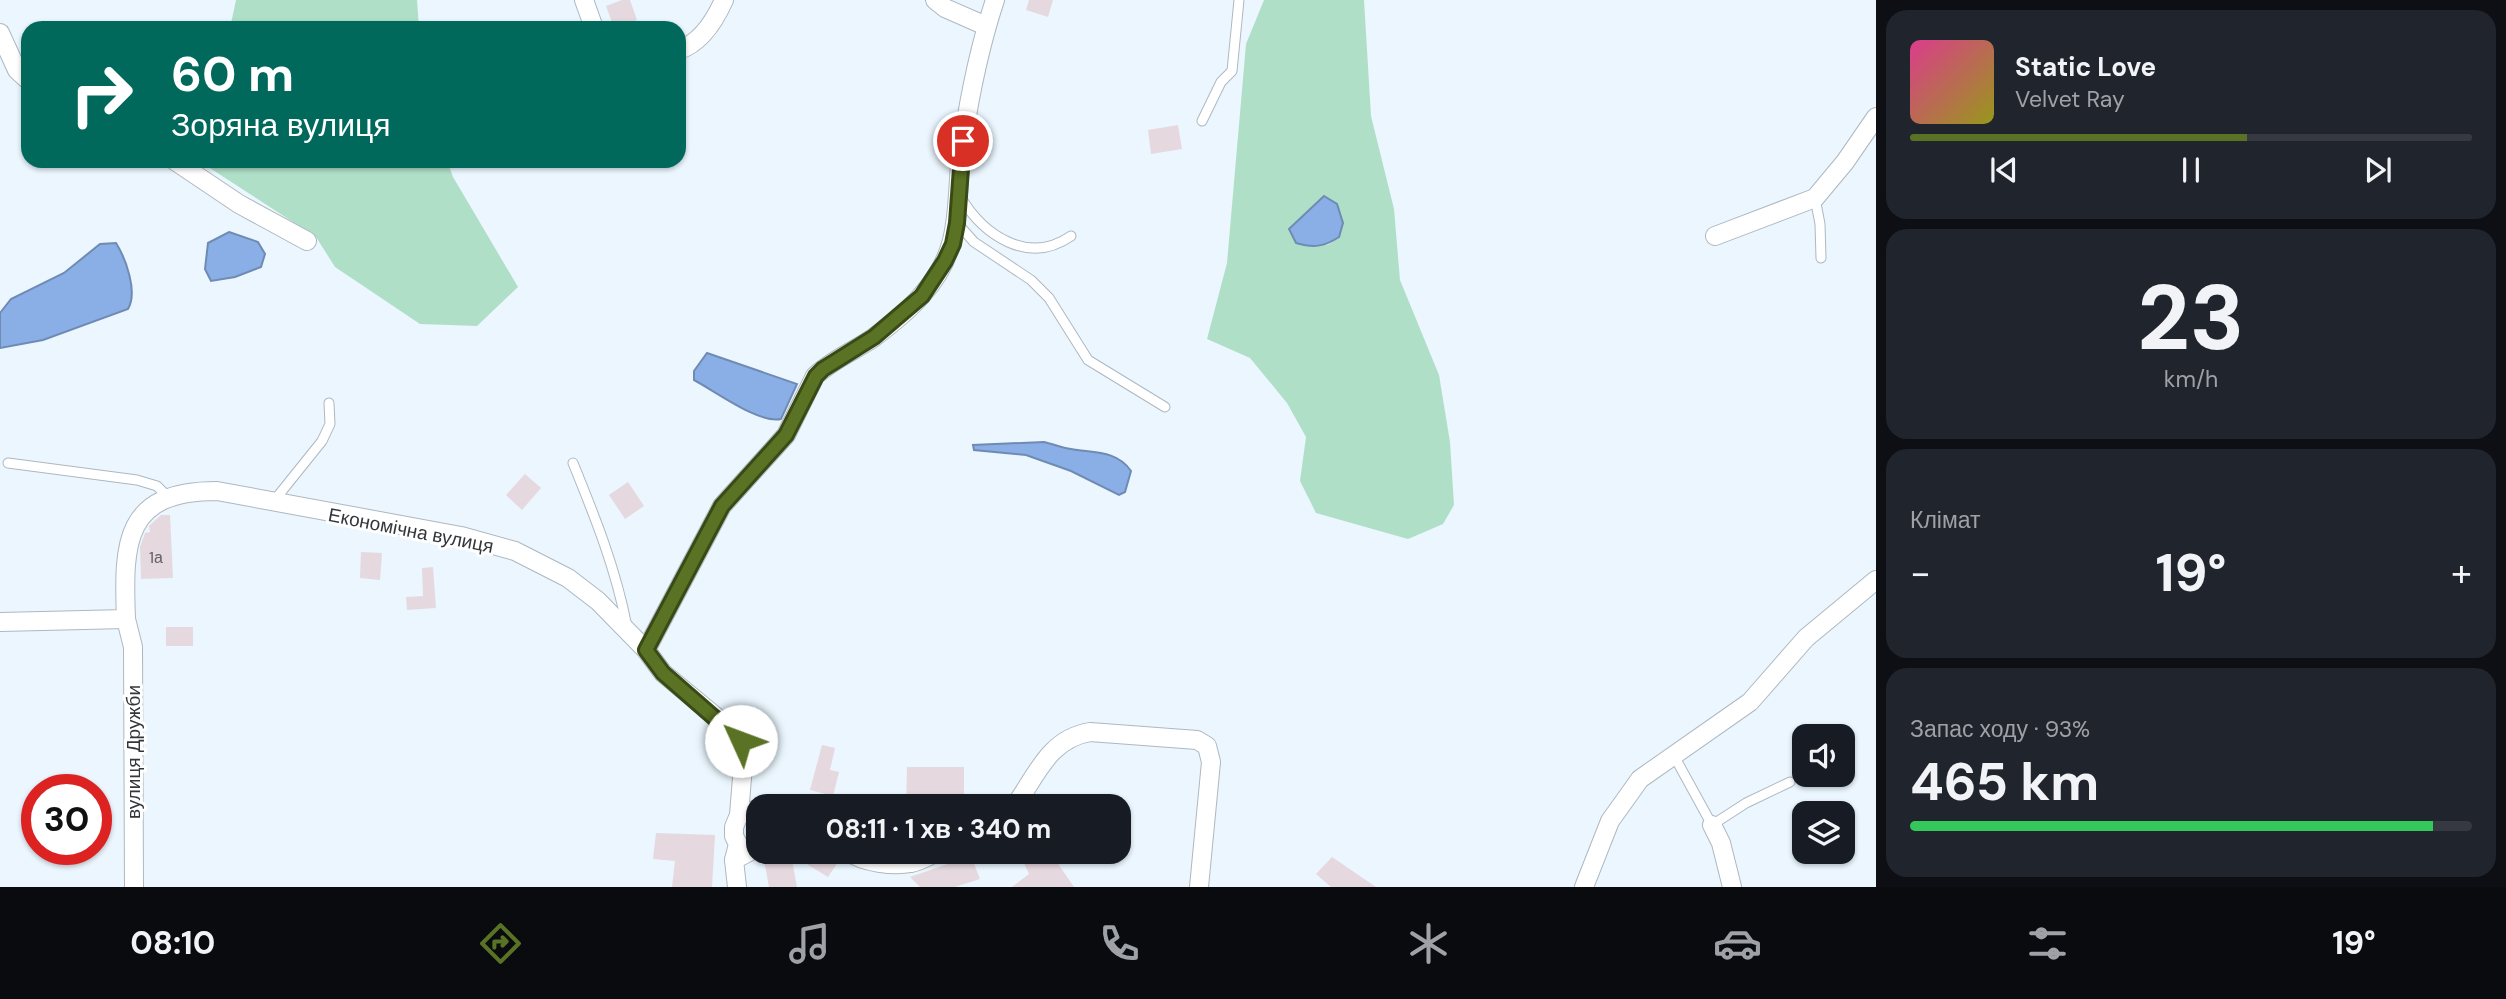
<!DOCTYPE html>
<html lang="uk">
<head>
<meta charset="utf-8">
<style>
	body { margin:0; font-family:"DM Sans",sans-serif; background:#20242c; color:#f1f3f6; height:100vh; display:flex; flex-direction:column; font-size:26px; white-space:nowrap }
	* { box-sizing:border-box; margin:0 }
	p { font-size:23px; color:#9ea1a6 }
	.icon { flex:none; width:38px; height:38px; fill:none; stroke:currentColor; stroke-width:2; stroke-linecap:round; stroke-linejoin:round }
	.map { position:relative; flex:1; overflow:hidden }
	.sheet { display:flex; flex-direction:column; gap:10px; padding:10px; background:#0d0f14; width:630px }
	.sheet>* { flex:none }
	.hud { position:absolute; left:21px; top:21px; width:665px; height:147px; border-radius:21px; box-shadow:0 2px 5px #0004; background:#00695c; color:#fff; overflow:hidden }
	.tools { position:absolute; left:1792px; top:724px; display:grid; gap:14px }
	.tools a { display:grid; place-items:center; width:63px; height:63px; border-radius:14px; background:#171b24; box-shadow:0 2px 5px #0004; font-size:35px }
	.speed { position:absolute; left:21px; top:774px; display:flex; gap:14px; font-size:35px; font-weight:700; text-align:center }
	.speed>* { display:grid; place-content:center; width:91px; height:91px; border-radius:50%; background:#171b24; box-shadow:0 2px 5px #0004; line-height:1 }
	.speed .limit { border:10px solid #d22; background:#fff; color:#111 }
	.pin { position:absolute; display:grid; place-items:center; width:60px; height:60px; color:#fff; margin:-30px; border:4px solid #fff; border-radius:50%; box-shadow:0 2px 7px #0007 }
	.me { position:absolute; width:77px; margin:-38px; rotate:313deg; stroke-linejoin:round; filter:drop-shadow(0 0 5px #0008) }
	.turn { display:flex; align-items:center; gap:24px; height:147px; padding:0 35px; font-size:32px }
	.turn .icon { width:91px; height:91px; stroke-width:2.5 }
	.turn b { display:block; font-size:49px; line-height:60px }
	.big { font-size:52px; font-weight:700; line-height:1.1 }
	.sheet .tile { flex:1; display:flex; flex-direction:column; justify-content:center; gap:10px; min-width:0; padding:0 24px; border-radius:21px; background:#20242c }
	.sheet .dial { align-items:center; gap:0 }
	.dial b { font-size:91px; line-height:1 }
	.song { display:flex; align-items:center; gap:21px }
	.cover { width:84px; height:84px; border-radius:10px; background:linear-gradient(135deg,hsl(330 70% 55%),hsl(60 70% 35%)) }
	.played { height:7px; border-radius:4px; background:linear-gradient(90deg,#5a7223 60%,#363941 60%) }
	.keys { display:flex; justify-content:space-around; direction:ltr }
	.heat { display:flex; justify-content:space-between; align-items:center; font-size:38px; direction:ltr }
	.charge { height:10px; border-radius:5px; background:linear-gradient(90deg,#34c759 93%,#363941 0) }
	.trip { position:absolute; left:746px; top:794px; width:385px; height:70px; border-radius:21px; background:#171b24; box-shadow:0 2px 5px #0004; font-weight:700; line-height:70px; text-align:center }
	.menu { display:flex; height:112px; justify-content:space-around; align-items:center; background:#090b0e; color:#9ea1a6 }
	.menu .icon { width:49px; height:49px }
	.menu .current { color:#5a7223 }
	.menu b { font-size:32px; color:#f1f3f6 }
	main { display:flex; flex:1; min-height:0 }
	.map>svg:first-child { display:block }
	.green { fill:#b0dfc8; fill-rule:evenodd }
	.water { fill:#8aafe7; stroke:#708bb3; stroke-width:2 }
	.building { fill:#e5d9df }
	.lines { fill:none; stroke-linecap:round; stroke-linejoin:round }
	.lane-casing { stroke:#aeb8c0; stroke-width:11 }
	.street-casing { stroke:#aeb8c0; stroke-width:20 }
	.lane { stroke:#fff; stroke-width:9 }
	.street { stroke:#fff; stroke-width:18 }
	.route-casing { stroke:#3a4a17; stroke-width:18 }
	.route { stroke:#5a7223; stroke-width:12 }
	.labels { text-anchor:middle; stroke-width:6; stroke-linejoin:round; paint-order:stroke }
	.number-label { font-size:16px; fill:#605f63 }
	.street-label { font-size:19px; fill:#33363a; stroke:#fff }
</style>
</head>
<body>
<main>
<div class="map">
<svg width="1876" height="887" viewBox="0 0 1876 887">
	<rect width="100%" height="100%" fill="#ebf6fe"/>
	<g class="green">
		<polygon points="236,0 417,0 419,28 230,28"/>
		<path d="M1264,0H1364L1371,116L1394,209L1400,280L1439,375L1450,442L1454,505L1443,524L1408,539L1316,513L1300,481L1306,437L1287,403L1250,358L1207,339L1227,263L1246,44ZM1310,210L1343,223L1339,237L1328,245L1289,229Z"/>
		<polygon points="199,161 447,161 453,177 518,287 477,326 420,324 335,267 316,237"/>
	</g>
	<g class="water">
		<path d="M1324,196L1337,204L1343,223L1339,237C1324,247 1313,248 1296,243L1289,229Z"/>
		<polygon points="229,232 258,242 265,254 261,267 235,277 211,281 205,269 208,243"/>
		<path d="M116,243C126,259 138,292 128,309L43,340L0,348V313L11,299L64,273L100,244Z"/>
		<path d="M707,353L797,384L781,419C759,424 715,391 694,380V371Z"/>
		<path d="M1044,442C1053,444 1062,448 1071,449C1093,453 1117,450 1131,471L1125,492L1119,495L1071,471L1026,455L974,450L973,445Z"/>
	</g>
	<g class="building">
		<polygon points="622,0 630,0 637,20 614,28 606,6"/>
		<polygon points="1029,0 1053,0 1048,17 1026,10"/>
		<polygon points="1178,125 1182,149 1151,154 1148,130"/>
		<polygon points="525,474 541,488 522,510 506,495"/>
		<polygon points="628,482 644,506 625,519 609,495"/>
		<polygon points="161,515 170,515 173,578 141,579 140,547 145,533 150,532 149,526"/>
		<polygon points="361,552 382,553 380,580 360,578"/>
		<polygon points="433,567 436,608 407,610 406,597 423,596 422,568"/>
		<rect x="166" y="627" width="27" height="19"/>
		<polygon points="822,745 835,748 830,770 839,772 833,796 810,790"/>
		<polygon points="907,767 964,767 964,807 906,807"/>
		<polygon points="656,833 715,835 712,887 672,887 675,861 653,859"/>
		<polygon points="812,852 824,852 838,862 828,877 805,863"/>
		<polygon points="1019,852 1050,852 1074,887 1012,887 1029,874"/>
		<polygon points="791,855 797,887 769,887 764,860"/>
		<polygon points="971,856 980,879 955,887 920,887 910,877"/>
		<polygon points="1332,857 1376,887 1331,887 1316,874"/>
	</g>
	<g class="lines">
		<defs>
			<g id="lane">
				<polyline points="1202,121 1221,82 1232,71 1239,0"/>
				<path d="M960,196C983,235 1028,266 1071,236"/>
				<polyline points="1815,198 1820,224 1821,258"/>
				<polyline points="957,223 974,242 1031,280 1049,298 1088,360 1165,407"/>
				<polyline points="8,463 137,480 157,486 167,496"/>
				<path d="M573,463C595,517 616,569 627,627"/>
				<polyline points="273,502 322,441 330,424 329,403"/>
				<polyline points="1673,754 1712,825 1746,803 1790,782"/>
			</g>
			<g id="street">
				<polyline points="584,0 594,28"/>
				<polyline points="935,0 945,8 986,26"/>
				<polyline points="0,33 17,70 28,80"/>
				<path d="M679,50C701,43 715,20 724,0"/>
				<polyline points="175,161 239,204 307,241"/>
				<polyline points="1715,236 1815,198 1845,162 1876,117"/>
				<polyline points="126,619 133,647 134,887"/>
				<path d="M0,622L126,619C123,542 124,491 217,491L461,536L515,551L568,578L598,601L646,650L663,673L738,735L744,753L739,815L734,827V836L738,844L734,860L737,887"/>
				<path d="M646,650L722,506L786,435L815,376C832,360 854,351 873,338C889,326 908,311 921,296C967,246 953,201 963,140C970,94 980,45 995,0"/>
				<path d="M1014,807C1036,777 1048,739 1090,732L1197,740L1207,746L1211,762L1199,887"/>
				<polyline points="739,815 758,809"/>
				<polyline points="1712,825 1721,843 1732,887"/>
				<path d="M849,852C863,863 894,866 911,863C919,862 929,856 937,852"/>
				<polyline points="734,860 758,847"/>
				<polyline points="1584,887 1610,821 1640,779 1750,702 1806,638 1876,580"/>
			</g>
		</defs>
		<use href="#lane" class="lane-casing"/>
		<use href="#street" class="street-casing"/>
		<use href="#lane" class="lane"/>
		<use href="#street" class="street"/>
	</g>
	<g class="lines">
		<defs>
			<polyline id="route" points="741,741 663,673 646,650 722,506 786,435 816,376 823,369 874,337 922,296 945,261 953,244 957,223 963,141"/>
		</defs>
		<use href="#route" class="route-casing"/>
		<use href="#route" class="route"/>
	</g>
	<g class="labels">
		<g class="number-label">
			<text x="156" y="563">1а</text>
		</g>
		<g class="street-label">
			<text transform="translate(411 530) rotate(11)" y="7">Економічна вулиця</text>
			<text transform="translate(133 752) rotate(-90)" y="7">вулиця Дружби</text>
		</g>
	</g>
</svg>
<div class="tools">
<a><svg class="icon" aria-label="sound" viewBox="0 0 24 24"><path d="M4 9h4l5-4v14l-5-4H4zM17 9q2 3 0 6"/></svg></a>
<a><svg class="icon" aria-label="layers" viewBox="0 0 24 24"><path d="M12 4l9 5-9 5-9-5zM3 14l9 5 9-5"/></svg></a>
</div>
<div class="speed"><div class="limit">30</div></div>
<div class="pin" style="left:963px;top:141px;background:#d93025"><svg class="icon" aria-label="arrive" viewBox="0 0 24 24"><path d="M6 21V4h12l-3 4 3 4H6"/></svg></div>
<svg class="me" style="left:741px;top:741px" viewBox="-20 -20 40 40"><circle r="19" fill="#fff"/><path d="M0-13L10 11 0 6-10 11z" fill="#5a7223"/></svg>
<div class="trip">08:11 · 1 хв · 340 m</div>
<div class="hud">
<div class="turn"><svg class="icon" aria-label="right" viewBox="0 0 24 24"><path d="M7 20v-9h11M14 6l5 5-5 5"/></svg><div><b>60 m</b>Зоряна вулиця</div></div>
</div>
</div>
<section class="sheet">
<div class="tile">
<div class="song"><i class="cover"></i><div><b>Static Love</b><p>Velvet Ray</p></div></div>
<div class="played"></div>
<div class="keys"><svg class="icon" aria-label="previous" viewBox="0 0 24 24"><path d="M18 5L8 12l10 7zM5 5v14"/></svg><svg class="icon" aria-label="pause" viewBox="0 0 24 24"><path d="M8 5v14M16 5v14"/></svg><svg class="icon" aria-label="next" viewBox="0 0 24 24"><path d="M6 5l10 7-10 7zM19 5v14"/></svg></div>
</div>
<div class="tile dial"><b>23</b><p>km/h</p></div>
<div class="tile"><p>Клімат</p>
<div class="heat"><a>−</a><b class="big">19°</b><a>+</a></div>
</div>
<div class="tile"><p>Запас ходу · 93%</p><b class="big">465 km</b><div class="charge"></div></div>
</section>
</main>
<nav class="menu">
<b>08:10</b>
<svg class="icon current" aria-label="directions" viewBox="0 0 24 24"><path d="M12 3l9 9-9 9-9-9zM9 14v-3h6M13 9l2 2-2 2"/></svg>
<svg class="icon" aria-label="music" viewBox="0 0 24 24"><path d="M9 18V5l10-2v13"/><circle cx="6" cy="18" r="3"/><circle cx="16" cy="16" r="3"/></svg>
<svg class="icon" aria-label="phone" viewBox="0 0 24 24"><path d="M5 4h4l2 5-3 2q2 4 5 5l2-3 5 2v4C11 20 4 13 5 4z"/></svg>
<svg class="icon" aria-label="climate" viewBox="0 0 24 24"><path d="M12 3v18M4 7l16 10M4 17L20 7"/></svg>
<svg class="icon" aria-label="car" viewBox="0 0 24 24"><path d="M5 17H2v-5l4-1 3-4h7l3 4 3 1v5h-3M9 17h6M6 11h13"/><circle cx="7" cy="17" r="2"/><circle cx="17" cy="17" r="2"/></svg>
<svg class="icon" aria-label="filters" viewBox="0 0 24 24"><path d="M4 7h16M4 17h16"/><circle cx="9" cy="7" r="2"/><circle cx="15" cy="17" r="2"/></svg>
<b>19°</b>
</nav>
</body>
</html>
